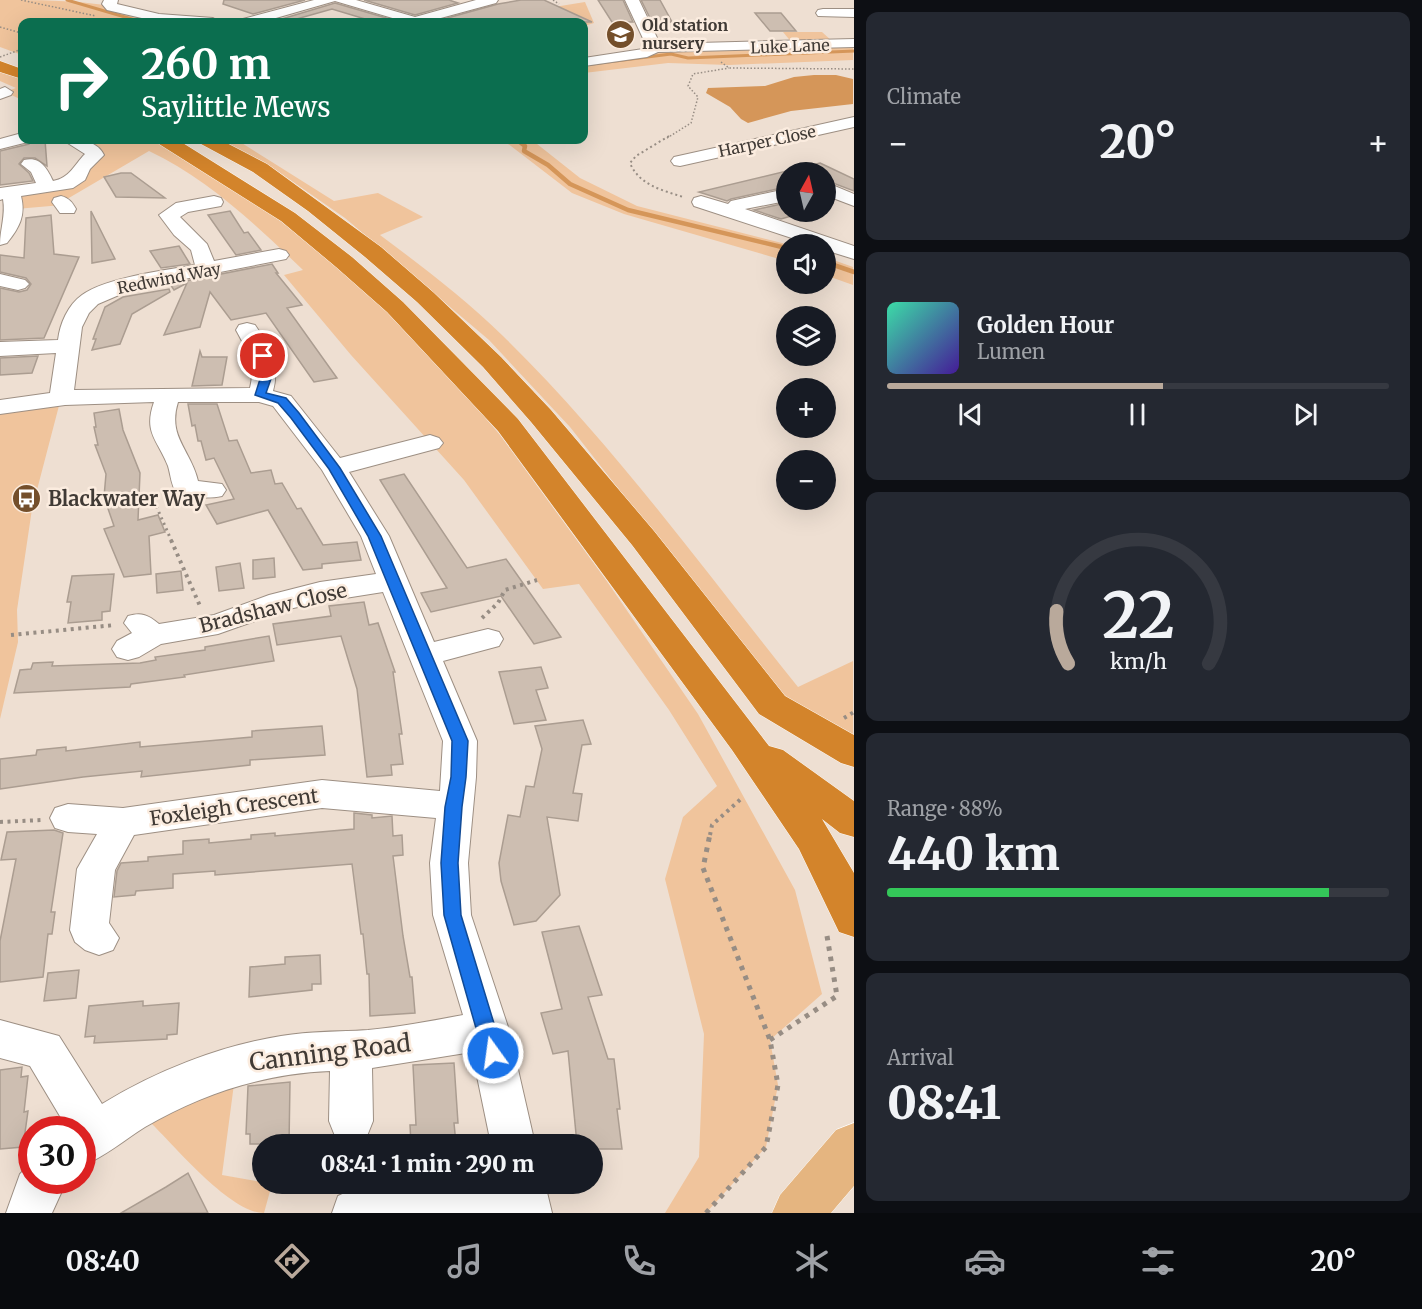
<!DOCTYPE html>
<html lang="en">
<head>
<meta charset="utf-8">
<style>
	body { margin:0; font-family:Merriweather,serif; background:#242831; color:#f1f3f6; height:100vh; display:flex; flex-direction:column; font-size:22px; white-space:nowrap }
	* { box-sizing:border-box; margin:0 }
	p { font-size:20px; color:#9ea1a6 }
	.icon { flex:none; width:33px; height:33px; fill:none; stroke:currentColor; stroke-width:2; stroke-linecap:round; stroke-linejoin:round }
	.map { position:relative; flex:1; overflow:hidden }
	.details { display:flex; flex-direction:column; gap:12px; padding:12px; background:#0d0f14; width:568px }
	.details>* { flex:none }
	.hud { position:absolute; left:18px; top:18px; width:570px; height:126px; border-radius:12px; box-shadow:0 6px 24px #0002; background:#0b6e4f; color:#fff; overflow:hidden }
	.needle { width:39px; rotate:8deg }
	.tools { position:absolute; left:776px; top:162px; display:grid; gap:12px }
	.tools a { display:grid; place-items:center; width:60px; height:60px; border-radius:50%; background:#171b24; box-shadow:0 6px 24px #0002; font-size:30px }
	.speed { position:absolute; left:18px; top:1116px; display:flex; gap:12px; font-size:30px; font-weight:700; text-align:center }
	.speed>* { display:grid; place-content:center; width:78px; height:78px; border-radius:50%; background:#171b24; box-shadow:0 6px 24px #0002; line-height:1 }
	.speed .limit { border:9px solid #d22; background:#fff; color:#111 }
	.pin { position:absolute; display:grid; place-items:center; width:51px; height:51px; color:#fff; margin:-26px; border:3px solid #fff; border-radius:50%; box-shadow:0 2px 6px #0007 }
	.me { position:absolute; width:66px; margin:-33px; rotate:346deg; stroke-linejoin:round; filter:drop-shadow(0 0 4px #0008) }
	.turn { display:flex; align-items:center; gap:21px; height:126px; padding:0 24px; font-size:27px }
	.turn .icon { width:78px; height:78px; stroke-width:2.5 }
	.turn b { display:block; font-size:42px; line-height:51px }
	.big { font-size:45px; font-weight:800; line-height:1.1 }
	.details .widget { flex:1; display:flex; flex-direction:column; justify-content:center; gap:9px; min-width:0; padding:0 21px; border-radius:12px; background:#242831 }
	.details .dial { align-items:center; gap:0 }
	.dial svg { height:156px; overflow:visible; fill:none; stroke:#363941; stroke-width:7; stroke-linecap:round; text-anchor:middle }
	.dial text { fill:#f1f3f6; stroke:none }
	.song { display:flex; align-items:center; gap:18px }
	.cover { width:72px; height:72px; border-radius:9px; background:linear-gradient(135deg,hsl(160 70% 55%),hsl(260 70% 35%)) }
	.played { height:6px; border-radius:3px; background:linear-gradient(90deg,#b9a99b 55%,#363941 55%) }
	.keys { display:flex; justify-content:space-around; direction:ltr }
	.heat { display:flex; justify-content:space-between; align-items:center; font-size:33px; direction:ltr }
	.charge { height:9px; border-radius:4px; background:linear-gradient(90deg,#34c759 88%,#363941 0) }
	.trip { position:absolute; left:252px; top:1134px; width:351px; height:60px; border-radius:30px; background:#171b24; box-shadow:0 6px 24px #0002; font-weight:800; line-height:60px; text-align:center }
	.tab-bar { display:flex; height:96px; justify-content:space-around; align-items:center; background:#090b0e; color:#9ea1a6 }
	.tab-bar .icon { width:42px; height:42px }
	.tab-bar .on { color:#b9a99b }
	.tab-bar b { font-size:27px; color:#f1f3f6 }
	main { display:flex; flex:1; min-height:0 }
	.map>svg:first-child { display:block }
	.green { fill:#f0c49c }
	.water { fill:#d59659 }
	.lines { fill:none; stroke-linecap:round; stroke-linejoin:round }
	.stream-far1 { stroke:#d59659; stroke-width:3 }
	.stream { stroke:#d59659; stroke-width:4.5 }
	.building { fill:#cdbeb1; stroke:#ab9d91; stroke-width:1.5 }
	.minor-casing { stroke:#9d8f83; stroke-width:2 }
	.major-casing { stroke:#fff; stroke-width:1 }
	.highway-casing { stroke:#fff; stroke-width:1 }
	.path-far4 { stroke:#978d84; stroke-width:1.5; stroke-dasharray:1.5 2; stroke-linecap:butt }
	.path-far3 { stroke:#978d84; stroke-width:2; stroke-dasharray:2 3; stroke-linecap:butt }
	.path-far2 { stroke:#978d84; stroke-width:3; stroke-dasharray:2 4; stroke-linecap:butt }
	.path-far1 { stroke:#978d84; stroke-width:4; stroke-dasharray:3 4.5; stroke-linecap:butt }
	.path { stroke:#978d84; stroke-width:5; stroke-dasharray:4.5 6; stroke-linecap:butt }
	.minor { fill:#fff; fill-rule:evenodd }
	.major { fill:#e5b580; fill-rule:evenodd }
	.highway { fill:#d3842b; fill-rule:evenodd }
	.path-bridge { stroke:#978d84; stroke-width:1.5; stroke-dasharray:1.5 2; stroke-linecap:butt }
	.route { fill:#1a73e8; stroke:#114b97; stroke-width:1.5 }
	.labels { text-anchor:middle; stroke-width:5; stroke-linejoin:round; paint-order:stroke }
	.far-poi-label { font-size:16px; font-weight:bold; fill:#403a35; stroke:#fbecdf; text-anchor:start }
	.far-street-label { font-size:16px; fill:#403a35; stroke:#fbecdf }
	.poi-label { font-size:20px; font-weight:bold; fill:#403a35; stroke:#fbecdf; text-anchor:start }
	.street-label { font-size:20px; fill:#403a35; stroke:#fbecdf }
	.near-street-label { font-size:24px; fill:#403a35; stroke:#fbecdf }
</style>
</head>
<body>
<main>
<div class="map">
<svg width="854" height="1213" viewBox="0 0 854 1213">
	<rect width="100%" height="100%" fill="#eedfd2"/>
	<g class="green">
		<path d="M0,0C56,0 116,0 168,22H22V55L0,47Z"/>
		<polygon points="585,2 594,23 584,26 584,22 580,22 584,21 532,22 505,15"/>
		<polygon points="783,32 822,32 833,42 793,44"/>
		<polygon points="853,43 853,60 729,65 668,63 584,73 584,63 654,50"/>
		<polygon points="0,70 22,80 22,100 5,92 16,88 0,81"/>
		<path d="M72,140H154L185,155L274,216L338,266L424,346L500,435L606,580L698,714L795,890L822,994L770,1040L778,1085L766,1147L706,1213H665L699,1157L704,1034L665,879L683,817L717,786L669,710L579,584L543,589L464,480L351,355L284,275L303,270C257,226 207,178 149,151L62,202V205L16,209L10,192L67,184L93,152Z"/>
		<path d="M221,140H237L334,201L378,193L423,217L380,235C423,267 465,299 503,336C612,442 703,569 798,687L853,661V738L781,696L570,427L489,340L345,218L276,170Z"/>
		<polygon points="503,140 532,140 580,178 637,206 786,244 786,261 624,214 572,193"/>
		<polygon points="825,257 853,267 853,285 825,275"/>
		<polygon points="61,398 32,509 17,610 18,642 0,719 0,407"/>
		<path d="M234,1084L222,1175L272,1184L264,1213C230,1213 175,1146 150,1122Z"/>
	</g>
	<polygon class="water" points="814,75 836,75 853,79 853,104 791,111 748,123 741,119 730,107 706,93 708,88 765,86 794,77"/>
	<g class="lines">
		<g class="stream-far1">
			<polyline points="67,0 142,22"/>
			<polyline points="584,65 671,54 688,58 854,51"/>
		</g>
		<g class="stream">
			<polyline points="517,140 525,146 524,151 548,165 570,184 628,210 786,248"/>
			<polyline points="825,262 854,272"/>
		</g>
	</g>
	<g class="building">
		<polygon points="224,0 305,0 253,14 223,4"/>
		<polygon points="364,0 449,0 458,3 415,15"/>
		<polygon points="521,0 544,0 592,22 433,22 498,4"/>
		<polygon points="598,0 623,0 633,22 612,22"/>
		<polygon points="641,0 660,0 672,22 652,22"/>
		<polygon points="335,3 400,22 375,22 332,9 286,22 275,21"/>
		<polygon points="755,13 781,13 796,31 770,31"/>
		<polygon points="31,140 45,140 47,166 35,158 24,158 19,164 29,173 33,181 0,185 0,151 29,144"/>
		<polygon points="820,163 854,179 854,191 825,180 825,172 786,172 786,187 731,199 727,201 699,192"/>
		<polygon points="121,173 131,173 165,198 116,197 104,177"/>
		<polygon points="786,203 786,212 805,212 781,219 754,210"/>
		<polygon points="91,211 115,259 92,263"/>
		<polygon points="230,211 244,233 248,232 261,250 236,255 208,215"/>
		<polygon points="51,215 54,254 79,257 44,338 0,340 0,288 19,292 27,290 31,284 26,278 0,272 0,255 24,258 26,218"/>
		<polygon points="179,246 190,264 161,268 150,251"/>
		<polygon points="272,264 278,273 276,273 302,305 287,308 337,378 314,382 266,313 231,320 210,292 200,327 164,335 187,283 174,290 170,284"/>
		<polygon points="169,289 170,292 132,314 120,344 92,350 96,339 93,339 105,307 123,297"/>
		<polygon points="200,351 202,357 227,357 222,385 192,386"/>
		<polygon points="38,356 32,373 0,375 0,358"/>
		<polygon points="188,404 217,404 229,441 237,440 251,473 271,470 275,484 282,483 297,509 301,508 323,545 357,542 361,560 322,564 322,568 303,570 268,510 217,524 206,505 234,499 214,458 206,460 201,441 198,441 195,425 192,426"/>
		<polygon points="119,409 123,430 140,473 138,520 158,515 165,532 149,536 151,574 124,577 104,529 114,526 104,497 106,474 95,445 98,445 94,427 96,427 94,413"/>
		<polygon points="404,474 467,568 506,559 561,637 534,644 501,596 431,612 421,593 447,588 380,480"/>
		<polygon points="274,558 275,577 253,579 253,560"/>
		<polygon points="240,563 244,588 219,591 216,567"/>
		<polygon points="181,571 183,590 157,593 156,574"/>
		<polygon points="114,574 110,611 102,612 102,620 68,623 71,602 67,602 72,576"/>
		<polygon points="364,602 369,625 378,623 395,672 393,672 402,734 399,734 403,764 391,765 392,775 367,777 357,689 341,636 277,645 273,624 331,616 329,606"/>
		<polygon points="269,636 274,661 184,675 185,677 131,684 130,687 14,693 20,670 31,669 33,663 53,662 52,666 140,663 156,660 155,657 205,650 205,647"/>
		<polygon points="541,667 548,688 536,690 546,720 514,724 499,672"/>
		<polygon points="583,720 591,744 582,745 573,793 582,794 578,821 547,817 560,895 536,921 514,925 501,881 499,863 508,815 520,817 526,786 534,787 542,749 535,726"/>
		<polygon points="322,726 325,755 250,760 250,765 141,777 142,771 83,777 0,789 0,759 36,755 37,750 66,747 66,751 140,742 140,747 252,737 252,731"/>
		<polygon points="354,813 372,815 372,818 392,816 393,836 402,835 403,855 393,856 403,936 410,977 412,977 415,1013 370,1016 369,974 367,974 363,934 361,934 352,864 215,875 215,871 173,874 173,888 136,891 135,895 114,897 117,871 121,863 148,861 148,857 183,854 183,841 209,839 209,843 251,839 251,835 275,833 275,836 354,829"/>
		<polygon points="54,830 63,833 51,912 55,912 52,934 48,934 43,977 0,982 0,941 16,859 1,860 7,832"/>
		<polygon points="579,926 602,995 588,997 608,1059 614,1059 620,1109 617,1109 622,1149 592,1149 592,1144 577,1144 568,1051 553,1054 541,1013 562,1009 542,932"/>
		<polygon points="320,955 321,984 312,984 312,990 249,997 250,967 285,964 285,957"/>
		<polygon points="79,970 76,998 44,1001 48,973"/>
		<polygon points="143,1001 143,1006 179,1003 177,1034 167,1035 167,1039 94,1043 95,1036 85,1037 89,1006"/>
		<polygon points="454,1063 458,1123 454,1123 456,1144 411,1144 410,1125 416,1125 413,1065"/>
		<polygon points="22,1067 21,1077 28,1076 24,1112 28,1111 23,1147 0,1149 0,1070"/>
		<polygon points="290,1082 289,1144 250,1144 250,1134 246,1134 248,1086"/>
		<polygon points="188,1173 208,1213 121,1213 166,1187"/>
	</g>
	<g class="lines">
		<defs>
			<g id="minor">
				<polygon points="104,0 118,0 117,4 159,14 213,18 220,22 159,22 107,10 102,4"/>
				<polygon points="314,0 356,0 415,17 476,0 498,0 496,3 426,22 406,22 335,1 262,22 241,22 243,19"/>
				<polygon points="625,0 639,0 660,44 854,39 854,47 658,52 647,57 584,66 584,58 643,49 647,47"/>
				<polygon points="823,9 854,9 854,17 818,16 816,13 818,10"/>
				<polygon points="5,87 13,92 11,95 0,99 0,89"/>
				<polygon points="854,117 854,127 680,166 674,165 671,161 674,157"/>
				<polygon points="22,133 22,140 29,140 28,142 0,149 0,139"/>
				<path d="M63,140C78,139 97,140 104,155L90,169L85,180L73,188L21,196C26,216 19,228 7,243L0,245C0,229 6,215 3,199L0,200V188L36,183L31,172L21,164L24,160C40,156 47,168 53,181C70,178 74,165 85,154Z"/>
				<polygon points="825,182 854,194 854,206 825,195"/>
				<polygon points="786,189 786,201 745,209 854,246 854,259 825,250 825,244 810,244 694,206 692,202 694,198 701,196 728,204 731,201"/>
				<path d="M61,196C69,198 72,202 76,209L74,213H60L52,202L54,198Z"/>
				<path d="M214,196L221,198L223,202L221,206L188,212L180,217L207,244L214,261L279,249L286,251L289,255L286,259L133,289L98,304L89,313L82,327L74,390L250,388C256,365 247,350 236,330L239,325L247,323L255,325C270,347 280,365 273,391L291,396L340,458L430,435L439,438L443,443L439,448L349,472L389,536L434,642L488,629L499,632L503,639L499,646L443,661L477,741L476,777L468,863L471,915L509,1030L535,1144H491L472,1052L372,1068L373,1121L367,1136L351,1142L335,1136L329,1121L330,1071C263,1074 203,1093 145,1127C124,1140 106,1156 82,1166V1130H66L67,1128L30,1066L0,1058V1020L59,1036L102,1104C156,1071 219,1046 281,1036C310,1031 339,1032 368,1030C400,1027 431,1021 463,1015L433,915L430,863L436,818L322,808L134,835L115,870L109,923L119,938L113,950L99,955L85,950L75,942L70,930L77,869L97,834L68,832L55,828L50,818L55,808L68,804L123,808L322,780L440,791L443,741L383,592L320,602L289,609L218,634L161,644L139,657L128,660L117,657L112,649L117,641L132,633L124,623L128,616C142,612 148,615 159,624L214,615L269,595L320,582L376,574L361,536L322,470L273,406L259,402H178C167,437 191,450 198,481L222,484L226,490L222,496C208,499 191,497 177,494C171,485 171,476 168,466C158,440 143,433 154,402L65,405L0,414V400L50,393L56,353L0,356V342L58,340C60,323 68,305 82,295C105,278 166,270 195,265L191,250L174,235L159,215L176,203Z"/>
				<polygon points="0,274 25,280 29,284 25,288 18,290 0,286"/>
				<polygon points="32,1162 32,1180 67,1180 52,1213 6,1213 20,1174"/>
				<polygon points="364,1184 474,1184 501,1193 499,1184 545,1184 552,1213 332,1213 338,1196"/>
			</g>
			<polygon id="major" points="854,1123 854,1186 831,1213 772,1213 780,1195 836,1130"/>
			<g id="highway">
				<polygon points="0,61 22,69 22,79 0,72"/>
				<polygon points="157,140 178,140 295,213 352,257 403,302 518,419 769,746 783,750 854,801 854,837 840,833 822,819 854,873 854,937 839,932 799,849 732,750 498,431 387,312 336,267 281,221 159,144"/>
				<polygon points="199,140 221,140 267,164 381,247 433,292 501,357 551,410 654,531 785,696 854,735 854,767 841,763 759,714 632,545 531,422 483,367 417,302 365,257 308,211 253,172 201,144"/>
			</g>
		</defs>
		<use href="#minor" class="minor-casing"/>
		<use href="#major" class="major-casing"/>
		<use href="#highway" class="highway-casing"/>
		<g class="path-far4">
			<polyline points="21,0 96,16"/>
			<polyline points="553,0 559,4"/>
			<polyline points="0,27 21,33 22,40"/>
			<polyline points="721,62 729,68 854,69"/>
			<polyline points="667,138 691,123 698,97 688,86 693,74 729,68"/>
		</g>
		<path class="path-far3" d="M669,136L636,156L630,163C639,185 662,190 683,197"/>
		<polyline class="path-far2" points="154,501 172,542"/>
		<g class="path-far1">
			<polyline points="171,540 200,606"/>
			<polyline points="482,618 498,603 505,590 537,580"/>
			<polyline points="11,635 115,625"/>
			<polyline points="844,718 854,712"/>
			<polyline points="0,822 41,820"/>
			<polyline points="710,835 712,825 743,797"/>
		</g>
		<g class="path">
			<polyline points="770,1040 837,996 827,936"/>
			<polyline points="706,1213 766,1147 778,1085 770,1040 703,868 710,834"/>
		</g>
		<use href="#minor" class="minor"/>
		<use href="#major" class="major"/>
		<use href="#highway" class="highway"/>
		<polyline class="path-bridge" points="0,57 22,49"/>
	</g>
	<polygon class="route" points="263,353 268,356 272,376 266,393 286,398 299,413 340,468 381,536 468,741 466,777 462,807 458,863 461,915 503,1053 500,1059 493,1062 486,1059 483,1053 444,915 441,863 445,807 451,777 452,741 368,536 329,469 291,418 278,403 255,395 261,376 258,356"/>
	<defs>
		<symbol id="school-disc" viewBox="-11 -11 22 22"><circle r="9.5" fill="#744f2b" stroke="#fbecdf"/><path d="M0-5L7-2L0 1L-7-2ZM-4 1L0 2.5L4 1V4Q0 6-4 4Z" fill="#fff"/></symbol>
		<symbol id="bus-disc" viewBox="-11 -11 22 22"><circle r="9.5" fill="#744f2b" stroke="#fbecdf"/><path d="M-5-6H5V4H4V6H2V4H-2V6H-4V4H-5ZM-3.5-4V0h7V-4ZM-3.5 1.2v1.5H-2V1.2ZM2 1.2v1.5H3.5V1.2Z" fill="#fff"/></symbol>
	</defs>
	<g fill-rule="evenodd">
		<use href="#school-disc" x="604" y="18" width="33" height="33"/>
		<use href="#bus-disc" x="10" y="482" width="33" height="33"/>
	</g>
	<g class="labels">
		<g class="far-poi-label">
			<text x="642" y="31">Old station<tspan x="642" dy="18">nursery</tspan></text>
		</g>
		<g class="far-street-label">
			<text transform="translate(790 46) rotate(-2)" y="6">Luke Lane</text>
			<text transform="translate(767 141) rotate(-12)" y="6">Harper Close</text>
			<text transform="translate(169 278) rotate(-11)" y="6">Redwind Way</text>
		</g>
		<g class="poi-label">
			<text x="48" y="506">Blackwater Way</text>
		</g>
		<g class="street-label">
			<text transform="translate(273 608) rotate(-14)" y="7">Bradshaw Close</text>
			<text transform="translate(234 807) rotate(-8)" y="7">Foxleigh Crescent</text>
		</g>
		<g class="near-street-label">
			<text transform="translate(330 1053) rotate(-7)" y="8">Canning Road</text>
		</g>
	</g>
</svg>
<div class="tools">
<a><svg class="needle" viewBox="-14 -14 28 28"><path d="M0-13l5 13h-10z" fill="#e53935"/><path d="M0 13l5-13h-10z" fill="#9ea1a6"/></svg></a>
<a><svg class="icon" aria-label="sound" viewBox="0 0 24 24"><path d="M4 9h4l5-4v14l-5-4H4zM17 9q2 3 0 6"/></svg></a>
<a><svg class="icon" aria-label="layers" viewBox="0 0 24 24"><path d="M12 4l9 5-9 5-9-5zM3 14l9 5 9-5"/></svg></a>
<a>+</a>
<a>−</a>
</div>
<div class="speed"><div class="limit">30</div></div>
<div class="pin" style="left:263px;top:356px;background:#d93025"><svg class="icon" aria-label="arrive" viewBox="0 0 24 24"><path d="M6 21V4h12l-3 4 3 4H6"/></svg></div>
<svg class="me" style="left:493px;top:1053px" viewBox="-20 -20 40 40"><circle r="17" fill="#1a73e8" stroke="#fff" stroke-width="3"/><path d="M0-11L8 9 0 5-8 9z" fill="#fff"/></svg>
<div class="trip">08:41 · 1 min · 290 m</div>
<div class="hud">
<div class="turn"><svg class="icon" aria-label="right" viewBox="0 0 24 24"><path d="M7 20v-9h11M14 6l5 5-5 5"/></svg><div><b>260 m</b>Saylittle Mews</div></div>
</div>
</div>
<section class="details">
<div class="widget"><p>Climate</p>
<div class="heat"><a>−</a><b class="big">20°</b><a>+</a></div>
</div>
<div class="widget">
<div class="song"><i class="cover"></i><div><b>Golden Hour</b><p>Lumen</p></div></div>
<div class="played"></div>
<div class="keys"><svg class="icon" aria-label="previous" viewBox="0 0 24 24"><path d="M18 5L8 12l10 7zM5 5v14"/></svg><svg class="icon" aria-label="pause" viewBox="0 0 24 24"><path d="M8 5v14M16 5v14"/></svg><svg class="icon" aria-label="next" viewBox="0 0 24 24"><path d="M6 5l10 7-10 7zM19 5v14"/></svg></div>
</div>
<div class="widget dial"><svg viewBox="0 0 100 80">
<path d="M14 69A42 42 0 1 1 86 69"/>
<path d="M14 69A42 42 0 0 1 8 42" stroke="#b9a99b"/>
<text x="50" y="56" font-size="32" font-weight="700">22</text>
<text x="50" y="72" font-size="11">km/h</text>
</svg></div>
<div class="widget"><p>Range · 88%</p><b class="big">440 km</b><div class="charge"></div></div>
<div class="widget"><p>Arrival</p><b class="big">08:41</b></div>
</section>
</main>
<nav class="tab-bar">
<b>08:40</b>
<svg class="icon on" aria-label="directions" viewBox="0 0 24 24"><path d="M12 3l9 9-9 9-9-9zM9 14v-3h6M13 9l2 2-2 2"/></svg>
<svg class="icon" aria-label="music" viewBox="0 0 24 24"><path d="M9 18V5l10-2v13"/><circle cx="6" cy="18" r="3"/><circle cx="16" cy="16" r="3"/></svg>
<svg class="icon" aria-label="phone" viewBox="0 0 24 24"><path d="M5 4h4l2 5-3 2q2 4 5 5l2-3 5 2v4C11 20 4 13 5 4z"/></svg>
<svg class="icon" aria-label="climate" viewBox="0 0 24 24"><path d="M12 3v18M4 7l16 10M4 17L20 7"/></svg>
<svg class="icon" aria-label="car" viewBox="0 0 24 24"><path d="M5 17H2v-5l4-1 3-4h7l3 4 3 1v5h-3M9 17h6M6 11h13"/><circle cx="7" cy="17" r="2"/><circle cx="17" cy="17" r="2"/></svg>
<svg class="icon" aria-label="filters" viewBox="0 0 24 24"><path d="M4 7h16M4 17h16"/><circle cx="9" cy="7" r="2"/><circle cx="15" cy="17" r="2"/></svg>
<b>20°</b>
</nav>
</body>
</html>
